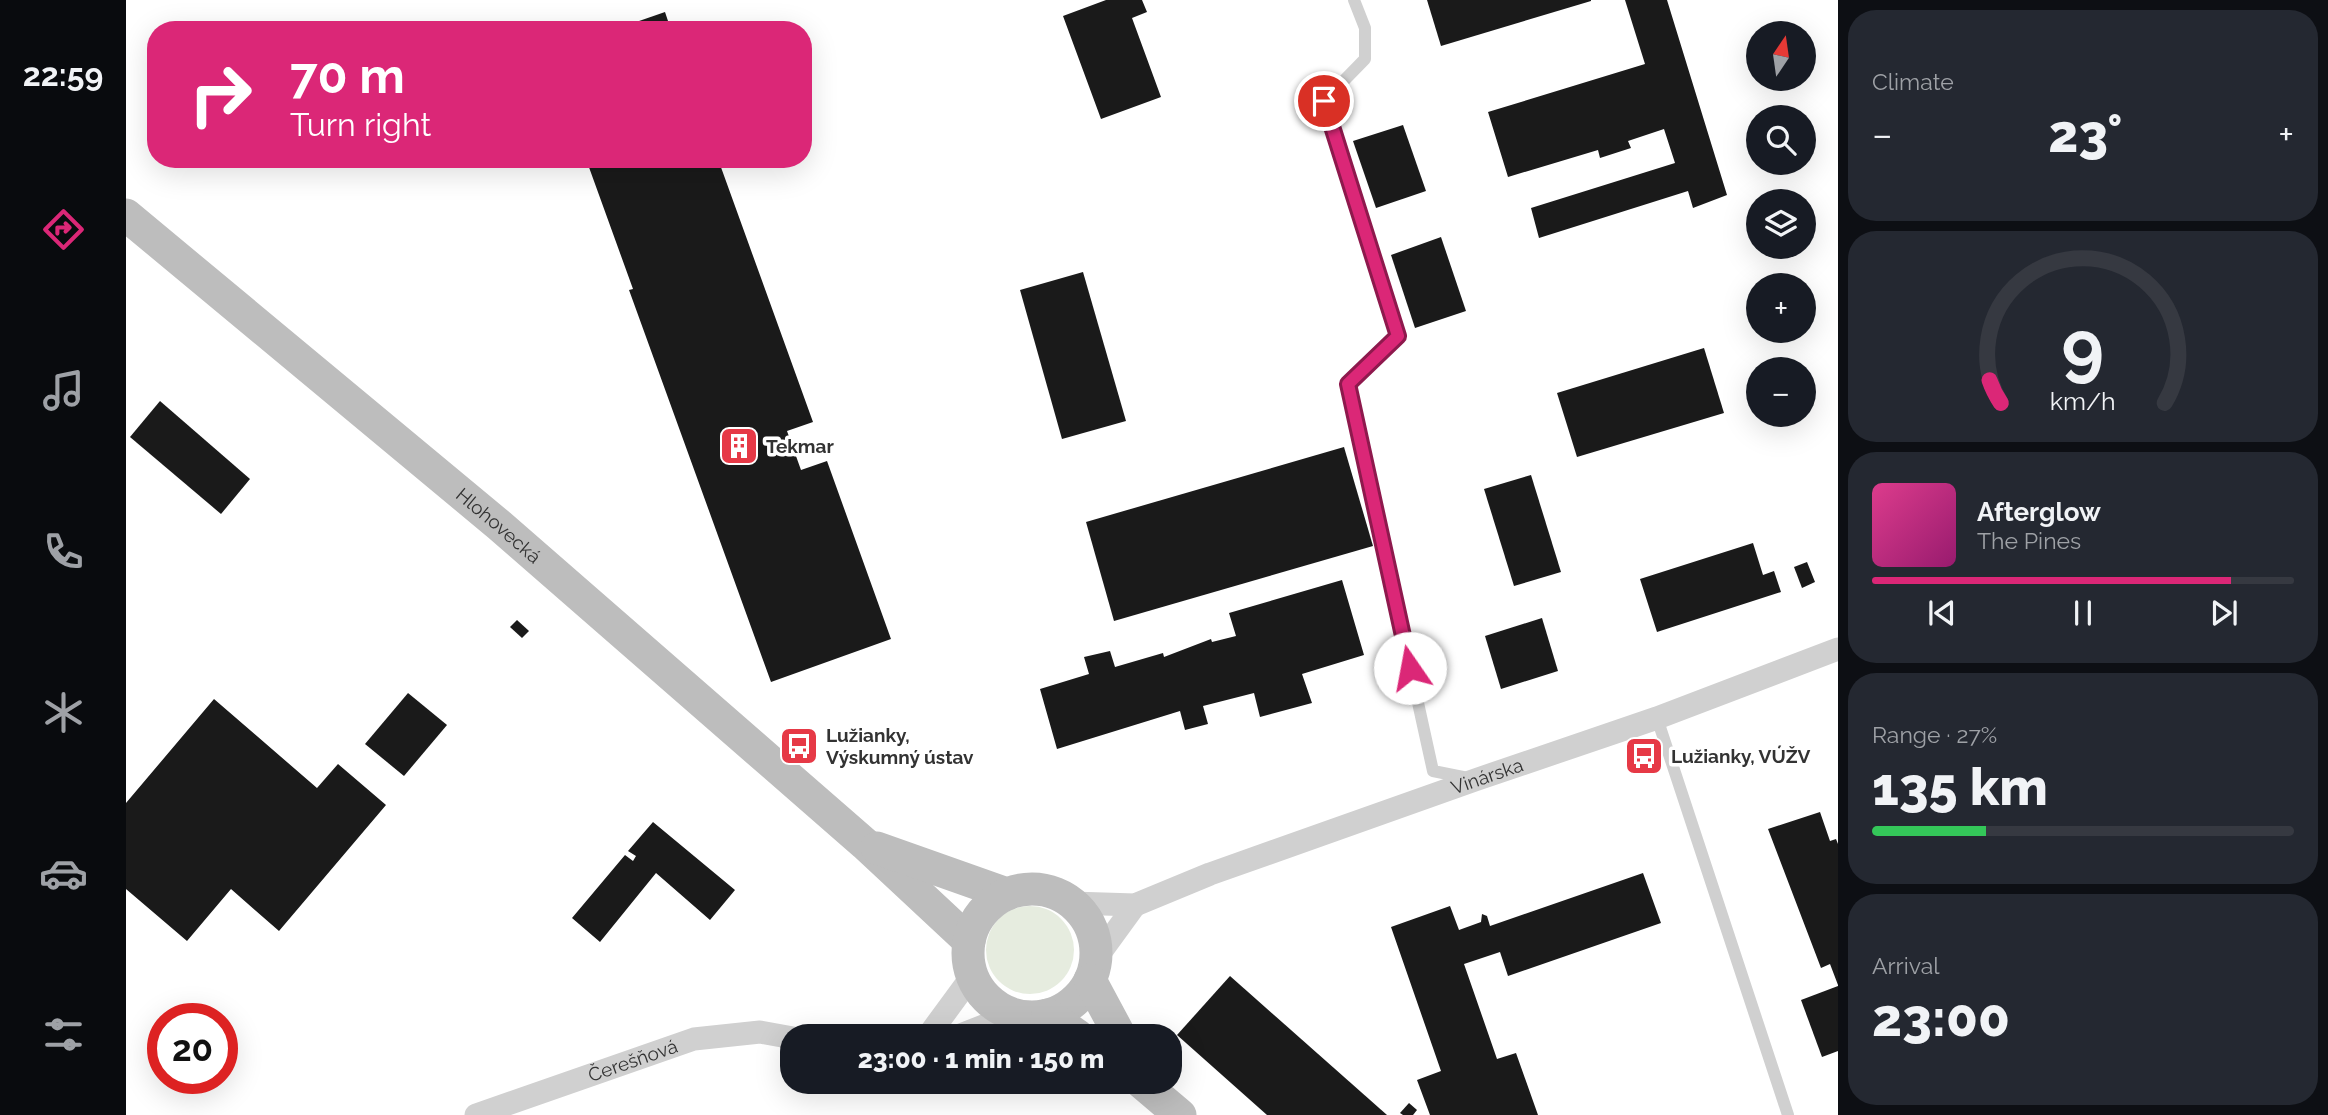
<!DOCTYPE html>
<html lang="en">
<head>
<meta charset="utf-8">
<style>
	body { margin:0; font-family:Raleway,sans-serif; background:#242831; color:#f1f3f6; height:100vh; display:flex; flex-direction:column; font-size:26px; white-space:nowrap }
	* { box-sizing:border-box; margin:0 }
	p { font-size:23px; color:#9ea1a6 }
	.icon { flex:none; width:38px; height:38px; fill:none; stroke:currentColor; stroke-width:2; stroke-linecap:round; stroke-linejoin:round }
	.map { position:relative; flex:1; overflow:hidden }
	.side { display:flex; flex-direction:column; gap:10px; padding:10px; background:#0d0f14; width:490px }
	.side>* { flex:none }
	.guide { position:absolute; left:21px; top:21px; width:665px; height:147px; border-radius:28px; box-shadow:0 7px 28px #0002; background:#db2777; color:#fff; overflow:hidden }
	.needle { width:46px; rotate:13deg }
	.buttons { position:absolute; left:1620px; top:21px; display:grid; gap:14px }
	.buttons a { display:grid; place-items:center; width:70px; height:70px; border-radius:50%; background:#171b24; box-shadow:0 7px 28px #0002; font-size:35px }
	.speed { position:absolute; left:21px; top:1003px; display:flex; gap:14px; font-size:35px; font-weight:700; text-align:center }
	.speed>* { display:grid; place-content:center; width:91px; height:91px; border-radius:50%; background:#171b24; box-shadow:0 7px 28px #0002; line-height:1 }
	.speed .limit { border:10px solid #d22; background:#fff; color:#111 }
	.pin { position:absolute; display:grid; place-items:center; width:60px; height:60px; color:#fff; margin:-30px; border:4px solid #fff; border-radius:50%; box-shadow:0 2px 7px #0007 }
	.me { position:absolute; width:77px; margin:-38px; rotate:348deg; stroke-linejoin:round; filter:drop-shadow(0 0 5px #0008) }
	.turn { display:flex; align-items:center; gap:24px; height:147px; padding:0 28px; font-size:32px }
	.turn .icon { width:91px; height:91px; stroke-width:2.5 }
	.turn b { display:block; font-size:49px; line-height:60px }
	.big { font-size:52px; font-weight:800; line-height:1.1 }
	.side .widget { flex:1; display:flex; flex-direction:column; justify-content:center; gap:10px; min-width:0; padding:0 24px; border-radius:28px; background:#242831 }
	.side .dial { align-items:center; gap:0 }
	.dial svg { height:182px; overflow:visible; fill:none; stroke:#363941; stroke-width:7; stroke-linecap:round; text-anchor:middle }
	.dial text { fill:#f1f3f6; stroke:none }
	.song { display:flex; align-items:center; gap:21px }
	.cover { width:84px; height:84px; border-radius:10px; background:linear-gradient(135deg,hsl(330 70% 55%),hsl(320 70% 35%)) }
	.played { height:7px; border-radius:4px; background:linear-gradient(90deg,#db2777 85%,#363941 85%) }
	.keys { display:flex; justify-content:space-around; direction:ltr }
	.heat { display:flex; justify-content:space-between; align-items:center; font-size:38px; direction:ltr }
	.charge { height:10px; border-radius:5px; background:linear-gradient(90deg,#34c759 27%,#363941 0) }
	.trip { position:absolute; left:654px; top:1024px; width:402px; height:70px; border-radius:28px; background:#171b24; box-shadow:0 7px 28px #0002; font-weight:800; line-height:70px; text-align:center }
	main { display:flex; flex:1; min-height:0 }
	.dock { display:flex; flex-direction:column; width:126px; justify-content:space-around; align-items:center; background:#090b0e; color:#9ea1a6 }
	.dock .icon { width:49px; height:49px }
	.dock .active { color:#db2777 }
	.dock b { font-size:32px; color:#f1f3f6 }
	.map>svg:first-child { display:block }
	.green { fill:#e6ecdf }
	.building { fill:#1a1a1a }
	.lines { fill:none; stroke-linecap:round; stroke-linejoin:round }
	.lane { stroke:#d0d0d0; stroke-width:12 }
	.street { stroke:#d0d0d0; stroke-width:23 }
	.secondary { stroke:#bdbdbd; stroke-width:33 }
	.route-casing { stroke:#8e194d; stroke-width:18 }
	.route { stroke:#db2777; stroke-width:12 }
	.labels { text-anchor:middle; stroke-width:7; stroke-linejoin:round; paint-order:stroke }
	.poi-label { font-size:19px; font-weight:bold; fill:#333; stroke:#fff; text-anchor:start }
	.street-label { font-size:19px; fill:#333; stroke:#fff }
</style>
</head>
<body>
<main>
<nav class="dock">
<b>22:59</b>
<svg class="icon active" aria-label="directions" viewBox="0 0 24 24"><path d="M12 3l9 9-9 9-9-9zM9 14v-3h6M13 9l2 2-2 2"/></svg>
<svg class="icon" aria-label="music" viewBox="0 0 24 24"><path d="M9 18V5l10-2v13"/><circle cx="6" cy="18" r="3"/><circle cx="16" cy="16" r="3"/></svg>
<svg class="icon" aria-label="phone" viewBox="0 0 24 24"><path d="M5 4h4l2 5-3 2q2 4 5 5l2-3 5 2v4C11 20 4 13 5 4z"/></svg>
<svg class="icon" aria-label="climate" viewBox="0 0 24 24"><path d="M12 3v18M4 7l16 10M4 17L20 7"/></svg>
<svg class="icon" aria-label="car" viewBox="0 0 24 24"><path d="M5 17H2v-5l4-1 3-4h7l3 4 3 1v5h-3M9 17h6M6 11h13"/><circle cx="7" cy="17" r="2"/><circle cx="17" cy="17" r="2"/></svg>
<svg class="icon" aria-label="filters" viewBox="0 0 24 24"><path d="M4 7h16M4 17h16"/><circle cx="9" cy="7" r="2"/><circle cx="15" cy="17" r="2"/></svg>
</nav>
<div class="map">
<svg width="1712" height="1115" viewBox="0 0 1712 1115">
	<rect width="100%" height="100%" fill="#fff"/>
	<circle class="green" cx="904" cy="950" r="44"/>
	<g class="building">
		<polygon points="980,0 1016,0 1021,12 1006,18 1035,97 975,119 937,16"/>
		<polygon points="1301,0 1465,0 1465,1 1315,46"/>
		<polygon points="1499,0 1541,0 1601,195 1567,208 1562,191 1413,238 1405,208 1549,163 1538,129 1502,141 1505,148 1474,158 1472,150 1382,177 1362,112 1519,64"/>
		<polygon points="539,12 545,30 491,30 490,29"/>
		<polygon points="1277,125 1300,191 1250,208 1227,141"/>
		<polygon points="460,159 592,159 687,422 661,431 675,470 701,461 765,639 645,682 507,301 503,290 507,289"/>
		<polygon points="1315,237 1340,311 1289,328 1265,255"/>
		<polygon points="957,272 1000,421 936,439 894,290"/>
		<polygon points="1578,348 1598,413 1451,457 1431,393"/>
		<polygon points="34,401 124,479 95,514 4,437"/>
		<polygon points="1218,447 1247,546 988,621 960,522"/>
		<polygon points="1405,475 1435,572 1388,586 1358,489"/>
		<polygon points="1627,543 1637,575 1648,571 1655,592 1531,632 1514,579"/>
		<polygon points="1681,562 1689,582 1676,588 1668,567"/>
		<polygon points="1216,580 1238,655 1176,674 1186,703 1134,717 1128,693 1077,706 1082,724 1059,730 1054,711 931,749 914,689 963,674 958,657 984,651 989,667 1037,653 1038,657 1085,639 1086,642 1110,636 1103,613"/>
		<polygon points="1416,618 1432,671 1375,689 1359,636"/>
		<polygon points="391,620 403,631 396,638 384,627"/>
		<polygon points="282,693 321,725 278,776 239,744"/>
		<polygon points="88,699 191,788 212,764 260,805 153,931 105,889 61,941 0,889 0,803"/>
		<polygon points="1694,812 1704,841 1710,839 1712,844 1712,985 1704,964 1695,968 1642,829"/>
		<polygon points="527,822 609,890 584,920 530,873 474,942 446,918 499,855 507,861 510,856 502,851"/>
		<polygon points="1517,873 1535,923 1382,976 1374,952 1338,964 1371,1059 1390,1053 1412,1115 1304,1115 1291,1080 1315,1071 1265,927 1324,906 1333,930 1355,922 1356,914 1361,916 1364,926"/>
		<polygon points="1104,976 1261,1115 1141,1115 1051,1035"/>
		<polygon points="1712,986 1712,1051 1696,1057 1675,1000"/>
		<polygon points="1283,1103 1291,1110 1287,1115 1277,1115 1274,1113"/>
	</g>
	<g class="lines">
		<g class="lane">
			<polyline points="1228,0 1239,28 1239,59 1198,101 1272,336 1222,384 1307,771 1342,778"/>
			<polyline points="1531,718 1662,1115"/>
		</g>
		<g class="street">
			<path id="s1" d="M946,903L1009,905L1084,874L1349,780L1531,718L1712,649"/>
			<polyline points="969,960 1009,905"/>
			<polyline points="802,1036 846,976"/>
			<polyline points="832,1036 888,1014"/>
			<path id="s2" d="M350,1115L568,1039L634,1032L667,1038"/>
		</g>
		<g class="secondary">
			<path id="s3" d="M0,215L373,525L739,844L843,941"/>
			<polyline points="751,848 881,894"/>
			<circle cx="906" cy="953" r="64"/>
			<polyline points="964,980 994,1036"/>
			<polyline points="922,1015 952,1036"/>
			<polyline points="1015,1082 1054,1115"/>
		</g>
	</g>
	<g class="lines">
		<defs>
			<polyline id="route" points="1198,101 1272,336 1222,384 1284,668"/>
		</defs>
		<use href="#route" class="route-casing"/>
		<use href="#route" class="route"/>
	</g>
	<defs>
		<symbol id="building-square" viewBox="-11 -11 22 22"><rect x="-9" y="-9" width="18" height="18" rx="4" fill="#e63946" stroke="#fff"/><path d="M-4-6H4V6H1V3H-1V6H-4ZM-2.5-4.3h1.7v1.8h-1.7ZM.8-4.3h1.7v1.8H.8ZM-2.5-1h1.7V.8h-1.7ZM.8-1h1.7V.8H.8Z" fill="#fff"/></symbol>
		<symbol id="bus-square" viewBox="-11 -11 22 22"><rect x="-9" y="-9" width="18" height="18" rx="4" fill="#e63946" stroke="#fff"/><path d="M-5-6H5V4H4V6H2V4H-2V6H-4V4H-5ZM-3.5-4V0h7V-4ZM-3.5 1.2v1.5H-2V1.2ZM2 1.2v1.5H3.5V1.2Z" fill="#fff"/></symbol>
	</defs>
	<g fill-rule="evenodd">
		<use href="#building-square" x="591" y="424" width="44" height="44"/>
		<use href="#bus-square" x="651" y="724" width="44" height="44"/>
		<use href="#bus-square" x="1496" y="734" width="44" height="44"/>
	</g>
	<g class="labels">
		<g class="poi-label">
			<text x="640" y="453">Tekmar</text>
			<text x="700" y="742">Lužianky,<tspan x="700" dy="22">Výskumný ústav</tspan></text>
			<text x="1545" y="763">Lužianky, VÚŽV</text>
		</g>
		<g class="street-label">
			<text dy="7" stroke="none"><textPath href="#s3" startOffset="485">Hlohovecká</textPath></text>
			<text dy="7" stroke="none"><textPath href="#s1" startOffset="438">Vinárska</textPath></text>
			<text dy="7" stroke="none"><textPath href="#s2" startOffset="166">Čerešňová</textPath></text>
		</g>
	</g>
</svg>
<div class="buttons">
<a><svg class="needle" viewBox="-14 -14 28 28"><path d="M0-13l5 13h-10z" fill="#e53935"/><path d="M0 13l5-13h-10z" fill="#9ea1a6"/></svg></a>
<a><svg class="icon" aria-label="search" viewBox="0 0 24 24"><circle cx="10" cy="10" r="6"/><path d="M15 15l6 6"/></svg></a>
<a><svg class="icon" aria-label="layers" viewBox="0 0 24 24"><path d="M12 4l9 5-9 5-9-5zM3 14l9 5 9-5"/></svg></a>
<a>+</a>
<a>−</a>
</div>
<div class="speed"><div class="limit">20</div></div>
<div class="pin" style="left:1198px;top:101px;background:#d93025"><svg class="icon" aria-label="arrive" viewBox="0 0 24 24"><path d="M6 21V4h12l-3 4 3 4H6"/></svg></div>
<svg class="me" style="left:1284px;top:668px" viewBox="-20 -20 40 40"><circle r="19" fill="#fff"/><path d="M0-13L10 11 0 6-10 11z" fill="#db2777"/></svg>
<div class="trip">23:00 · 1 min · 150 m</div>
<div class="guide">
<div class="turn"><svg class="icon" aria-label="right" viewBox="0 0 24 24"><path d="M7 20v-9h11M14 6l5 5-5 5"/></svg><div><b>70 m</b>Turn right</div></div>
</div>
</div>
<section class="side">
<div class="widget"><p>Climate</p>
<div class="heat"><a>−</a><b class="big">23°</b><a>+</a></div>
</div>
<div class="widget dial"><svg viewBox="0 0 100 80">
<path d="M14 69A42 42 0 1 1 86 69"/>
<path d="M14 69A42 42 0 0 1 9 59" stroke="#db2777"/>
<text x="50" y="56" font-size="32" font-weight="700">9</text>
<text x="50" y="72" font-size="11">km/h</text>
</svg></div>
<div class="widget">
<div class="song"><i class="cover"></i><div><b>Afterglow</b><p>The Pines</p></div></div>
<div class="played"></div>
<div class="keys"><svg class="icon" aria-label="previous" viewBox="0 0 24 24"><path d="M18 5L8 12l10 7zM5 5v14"/></svg><svg class="icon" aria-label="pause" viewBox="0 0 24 24"><path d="M8 5v14M16 5v14"/></svg><svg class="icon" aria-label="next" viewBox="0 0 24 24"><path d="M6 5l10 7-10 7zM19 5v14"/></svg></div>
</div>
<div class="widget"><p>Range · 27%</p><b class="big">135 km</b><div class="charge"></div></div>
<div class="widget"><p>Arrival</p><b class="big">23:00</b></div>
</section>
</main>
</body>
</html>
